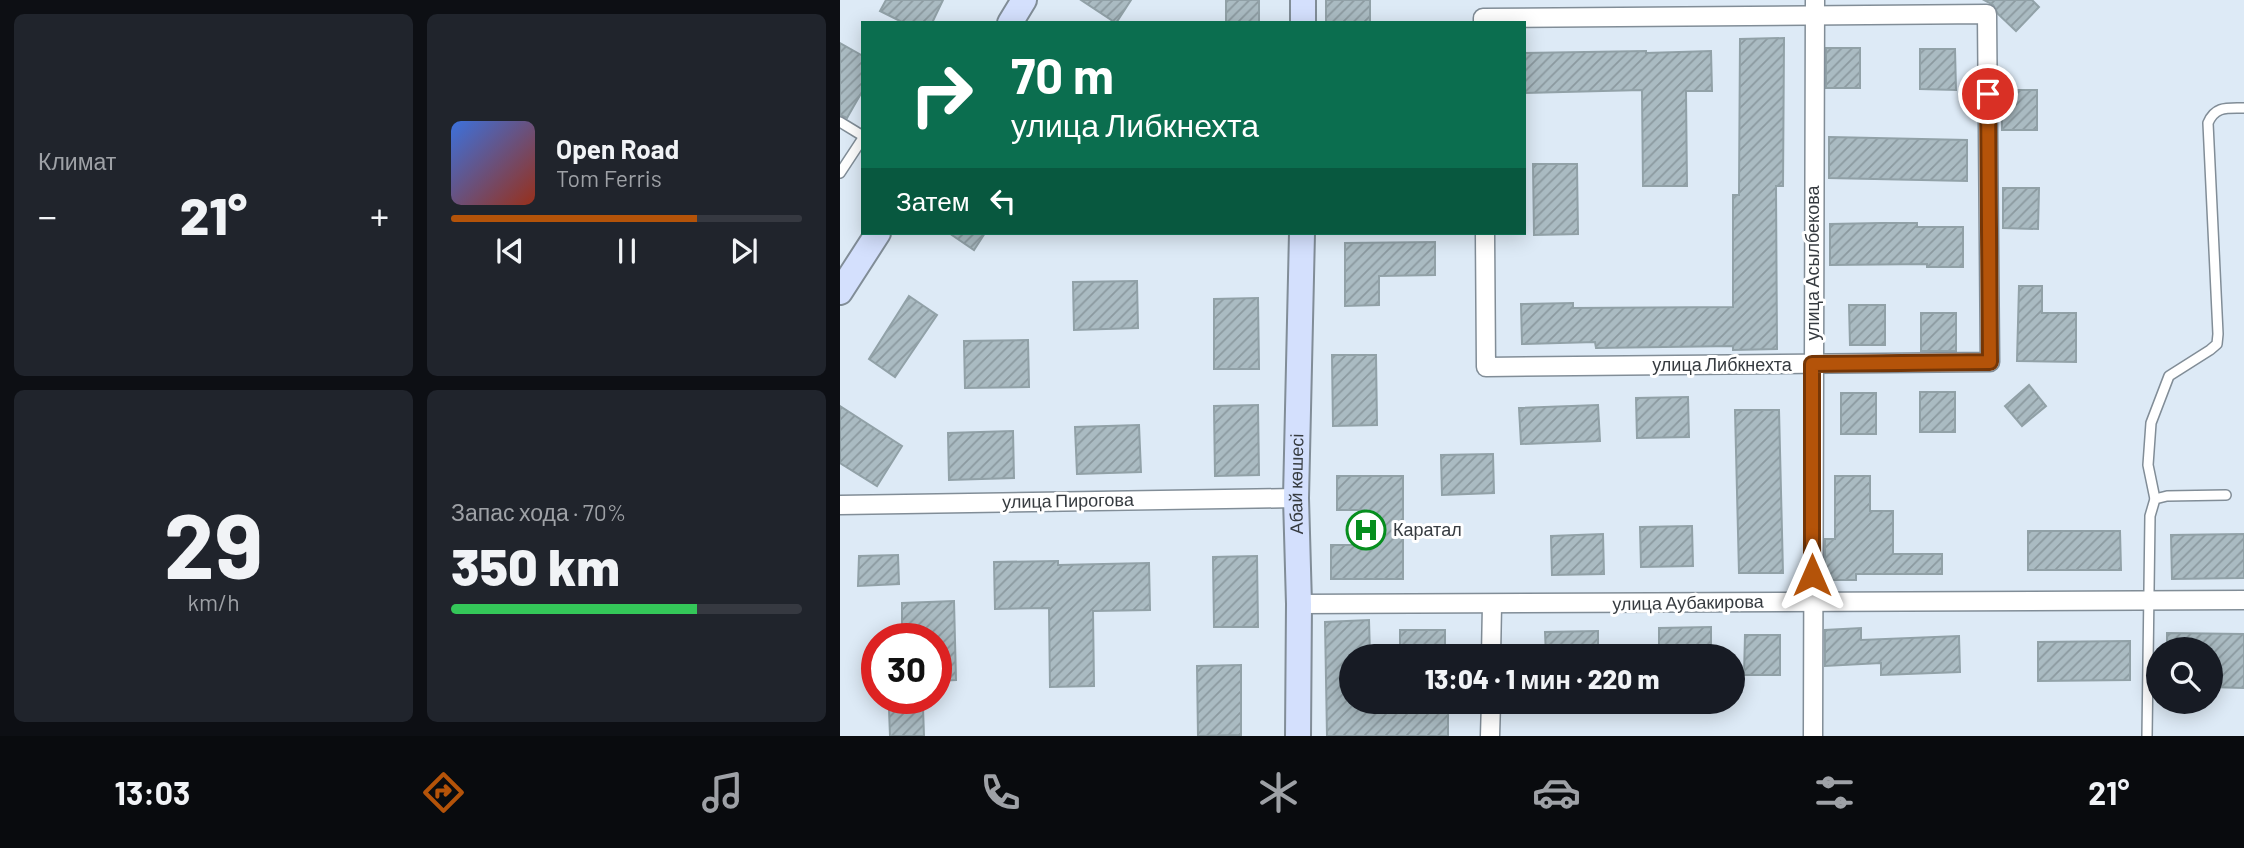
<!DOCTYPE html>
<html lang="ru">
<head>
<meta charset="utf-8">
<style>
	body { margin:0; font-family:Barlow,sans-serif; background:#20242c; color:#f1f3f6; height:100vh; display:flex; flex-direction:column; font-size:26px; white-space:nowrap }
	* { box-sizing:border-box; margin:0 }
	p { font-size:23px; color:#9ea1a6 }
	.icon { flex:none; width:38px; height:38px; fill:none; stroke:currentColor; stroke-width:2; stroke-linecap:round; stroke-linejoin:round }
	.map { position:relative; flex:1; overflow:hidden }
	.side { display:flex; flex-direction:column; gap:14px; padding:14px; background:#0d0f14; width:840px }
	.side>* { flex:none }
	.hud { position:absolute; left:21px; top:21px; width:665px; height:214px; border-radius:0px; box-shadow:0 4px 18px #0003; background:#0b6e4f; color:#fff; overflow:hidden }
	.tools { position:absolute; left:1306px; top:637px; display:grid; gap:14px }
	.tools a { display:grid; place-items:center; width:77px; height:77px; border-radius:50%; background:#171b24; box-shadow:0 4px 18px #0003; font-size:35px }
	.speed { position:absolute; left:21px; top:623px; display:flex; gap:14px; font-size:35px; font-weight:700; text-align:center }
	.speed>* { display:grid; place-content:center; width:91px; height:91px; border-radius:50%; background:#171b24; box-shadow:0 4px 18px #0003; line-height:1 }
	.speed .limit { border:10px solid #d22; background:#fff; color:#111 }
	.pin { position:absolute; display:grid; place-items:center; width:60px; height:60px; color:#fff; margin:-30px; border:4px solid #fff; border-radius:50%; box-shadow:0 2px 7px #0007 }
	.me { position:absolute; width:77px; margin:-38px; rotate:0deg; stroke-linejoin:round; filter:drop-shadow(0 0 5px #0008) }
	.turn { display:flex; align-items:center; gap:24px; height:147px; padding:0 35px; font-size:32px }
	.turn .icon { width:91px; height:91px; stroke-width:2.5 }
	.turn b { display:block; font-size:49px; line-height:60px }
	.then { display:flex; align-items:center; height:66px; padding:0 35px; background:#0003; gap:14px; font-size:26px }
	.big { font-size:52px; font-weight:800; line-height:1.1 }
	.side .tile { flex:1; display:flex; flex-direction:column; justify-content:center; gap:10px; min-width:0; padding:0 24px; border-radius:10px; background:#20242c }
	.side .dial { align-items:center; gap:0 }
	.dial b { font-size:91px; line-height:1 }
	.song { display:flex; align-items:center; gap:21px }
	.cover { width:84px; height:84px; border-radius:10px; background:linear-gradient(135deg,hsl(220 70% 55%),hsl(10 70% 35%)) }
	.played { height:7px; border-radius:4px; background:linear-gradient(90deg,#b45309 70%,#363941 70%) }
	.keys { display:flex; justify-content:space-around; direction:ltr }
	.heat { display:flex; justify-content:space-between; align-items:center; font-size:38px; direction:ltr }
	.charge { height:10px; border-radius:5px; background:linear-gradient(90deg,#34c759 70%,#363941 0) }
	.side .tiles { flex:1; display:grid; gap:14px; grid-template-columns:repeat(2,1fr) }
	.trip { position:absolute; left:499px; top:644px; width:406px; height:70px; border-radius:35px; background:#171b24; box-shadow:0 4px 18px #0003; font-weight:800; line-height:70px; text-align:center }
	.menu { display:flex; height:112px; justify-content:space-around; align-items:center; background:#090b0e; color:#9ea1a6 }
	.menu .icon { width:49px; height:49px }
	.menu .on { color:#b45309 }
	.menu b { font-size:32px; color:#f1f3f6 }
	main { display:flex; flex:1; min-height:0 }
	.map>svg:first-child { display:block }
	.building { fill:url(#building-hatch); stroke:#91a1a7; stroke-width:2 }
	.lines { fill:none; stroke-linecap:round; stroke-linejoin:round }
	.lane-casing { stroke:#818d97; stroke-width:12 }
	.street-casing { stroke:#818d97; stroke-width:21 }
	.secondary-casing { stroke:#818d97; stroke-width:28 }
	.lane { stroke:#fff; stroke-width:9 }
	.street { stroke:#fff; stroke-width:18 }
	.secondary { stroke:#d4e0fd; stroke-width:24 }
	.route-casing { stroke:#753606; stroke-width:18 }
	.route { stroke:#b45309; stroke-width:12 }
	.labels { text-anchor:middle; stroke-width:6; stroke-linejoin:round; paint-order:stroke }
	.street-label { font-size:18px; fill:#363b40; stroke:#fff }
	.poi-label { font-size:18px; fill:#363b40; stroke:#fff; text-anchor:start }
</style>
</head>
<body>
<main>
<section class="side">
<div class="tiles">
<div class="tile"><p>Климат</p>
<div class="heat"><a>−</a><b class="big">21°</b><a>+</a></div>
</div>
<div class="tile">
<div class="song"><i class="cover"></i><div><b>Open Road</b><p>Tom Ferris</p></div></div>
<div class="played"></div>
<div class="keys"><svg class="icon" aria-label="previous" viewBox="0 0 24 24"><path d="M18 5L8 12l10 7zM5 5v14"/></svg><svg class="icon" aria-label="pause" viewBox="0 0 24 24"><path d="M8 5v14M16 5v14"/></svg><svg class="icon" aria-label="next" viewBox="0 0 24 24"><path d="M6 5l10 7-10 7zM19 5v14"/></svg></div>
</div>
<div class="tile dial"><b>29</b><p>km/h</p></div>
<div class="tile"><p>Запас хода · 70%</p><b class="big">350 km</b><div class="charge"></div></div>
</div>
</section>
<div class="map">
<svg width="1404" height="736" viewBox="0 0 1404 736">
	<defs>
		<pattern id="building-hatch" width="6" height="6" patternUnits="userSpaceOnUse" patternTransform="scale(1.75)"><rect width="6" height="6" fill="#aabbc2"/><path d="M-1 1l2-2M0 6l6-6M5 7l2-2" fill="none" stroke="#8b999f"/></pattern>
	</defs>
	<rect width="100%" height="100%" fill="#ddeaf6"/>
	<g class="building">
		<polygon points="46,0 103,0 92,23 64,23 40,11"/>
		<polygon points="241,0 291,0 276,23"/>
		<rect x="386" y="0" width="33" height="23"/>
		<rect x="486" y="0" width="44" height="23"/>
		<polygon points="1144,0 1192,0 1199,7 1176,31 1158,14 1153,5"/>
		<polygon points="944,38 943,186 936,186 937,349 893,350 893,346 756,348 755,342 682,344 681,304 733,303 733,308 893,307 893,195 899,195 900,39"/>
		<polygon points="0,43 23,56 23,90 7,118 0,115"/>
		<rect x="986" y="48" width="34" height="40"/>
		<polygon points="1080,49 1115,49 1116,90 1080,89"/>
		<polygon points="806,51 806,53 871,51 872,91 846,91 847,186 803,186 802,90 684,93 684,53"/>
		<rect x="1162" y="90" width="35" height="40"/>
		<polygon points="989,137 1127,140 1127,181 989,178"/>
		<polygon points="693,164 737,164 738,234 694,235"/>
		<polygon points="1163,188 1199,188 1198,229 1163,228"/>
		<polygon points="1041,223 1077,223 1077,227 1123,227 1123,267 1087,267 1087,264 990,265 990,224"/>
		<polygon points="109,233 145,233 134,250"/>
		<polygon points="595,242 595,275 539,276 539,305 505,306 505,243"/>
		<polygon points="297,281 298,328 234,330 233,282"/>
		<polygon points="1179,286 1202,286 1202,313 1236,313 1236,362 1177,361"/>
		<polygon points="69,296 97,315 55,377 29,359"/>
		<polygon points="418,298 419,369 374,369 374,299"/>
		<polygon points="1009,305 1045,305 1045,345 1010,345"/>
		<rect x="1081" y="313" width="35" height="38"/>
		<polygon points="188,340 189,387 125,388 124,341"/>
		<polygon points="492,355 536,355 537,425 493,426"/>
		<polygon points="1189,385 1206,406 1182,426 1165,406"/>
		<rect x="1080" y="392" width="35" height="40"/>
		<rect x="1001" y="393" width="35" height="41"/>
		<polygon points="848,397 849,437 797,438 796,398"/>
		<polygon points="418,405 419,475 375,476 374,406"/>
		<polygon points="758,405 760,441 681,444 679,408"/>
		<polygon points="0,406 62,446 37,486 0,463"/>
		<polygon points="895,410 939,410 943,573 899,573"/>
		<polygon points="299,425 301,472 237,474 235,427"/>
		<polygon points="173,431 174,478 109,480 108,433"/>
		<polygon points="653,454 654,493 602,495 601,455"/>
		<polygon points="497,476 563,476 563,579 491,579 491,545 524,545 524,510 497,510"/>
		<polygon points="995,476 1030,476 1030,511 1053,511 1053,554 1102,554 1102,574 1016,574 1016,580 985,580 985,539 995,539"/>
		<polygon points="852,526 853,566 801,567 800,527"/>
		<polygon points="1188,531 1280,531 1281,570 1188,570"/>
		<polygon points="763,534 764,574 712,575 711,536"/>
		<polygon points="1404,534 1404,578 1332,579 1331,535"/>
		<polygon points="58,555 59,584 18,586 19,556"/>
		<polygon points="417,556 418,627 374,627 373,557"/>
		<polygon points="218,561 218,565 309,563 310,610 253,611 254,686 210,687 209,608 155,609 154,562"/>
		<polygon points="114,601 116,680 96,681 96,639 62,639 62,603"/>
		<polygon points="529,620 530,656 511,656 511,702 540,702 540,706 546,706 546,710 608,711 608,736 487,736 485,622"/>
		<polygon points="871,627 871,656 819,656 819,628"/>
		<polygon points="1021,628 1021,640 1119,636 1120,672 1041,675 1041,663 985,666 985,630"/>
		<rect x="560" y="630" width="45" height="26"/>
		<polygon points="758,631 758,656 706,656 705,632"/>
		<polygon points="1327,633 1404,634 1404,688 1370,687 1370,649 1327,649"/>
		<polygon points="905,635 940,635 940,675 904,675"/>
		<polygon points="1290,641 1290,680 1198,681 1198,642"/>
		<polygon points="401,665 401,735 358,736 357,666"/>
		<polygon points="83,708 84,736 50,736 49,709"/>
	</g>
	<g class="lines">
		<defs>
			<g id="lane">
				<polyline points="0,122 23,136"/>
				<polyline points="0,173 23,138"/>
				<path d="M1315,499L1308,465L1311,423L1329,376L1370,350L1377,344L1378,334L1368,123C1375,106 1387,108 1404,108"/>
				<polyline points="1307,736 1310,516 1315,499 1327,496 1386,495"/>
			</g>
			<g id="street">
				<polyline points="643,23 643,18 1147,14 1150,362 646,367 645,233"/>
				<polyline points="0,505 456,498"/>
				<polyline points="459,604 1404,600"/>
				<polyline points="651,656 652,605"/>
				<polyline points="650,736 651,702"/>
				<polyline points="973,736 975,0"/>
			</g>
			<g id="secondary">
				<polyline points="170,23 184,0"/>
				<polyline points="463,23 463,0"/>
				<polyline points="0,292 38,233"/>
				<path id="s1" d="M458,736L459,604L456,498L462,233"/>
			</g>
		</defs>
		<use href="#lane" class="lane-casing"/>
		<use href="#street" class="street-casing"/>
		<use href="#secondary" class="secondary-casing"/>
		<use href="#lane" class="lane"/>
		<use href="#street" class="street"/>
		<use href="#secondary" class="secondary"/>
	</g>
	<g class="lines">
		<defs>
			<polyline id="route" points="972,575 972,364 1150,362 1148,94"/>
		</defs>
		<use href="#route" class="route-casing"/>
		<use href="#route" class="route"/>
	</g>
	<defs>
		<symbol id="hospital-ring" viewBox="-11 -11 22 22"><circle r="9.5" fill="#fff" stroke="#068e1e" stroke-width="1.5"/><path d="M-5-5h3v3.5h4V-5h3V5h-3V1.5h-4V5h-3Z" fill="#068e1e"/></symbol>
	</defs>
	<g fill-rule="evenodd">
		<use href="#hospital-ring" x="504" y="508" width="44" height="44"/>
	</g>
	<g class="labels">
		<g class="street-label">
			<text transform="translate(973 263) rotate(-90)" y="6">улица Асылбекова</text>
			<text x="882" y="371">улица Либкнехта</text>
			<text dy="6" stroke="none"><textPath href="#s1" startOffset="252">Абай көшесі</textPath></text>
			<text transform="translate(228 501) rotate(-1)" y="6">улица Пирогова</text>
			<text transform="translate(848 603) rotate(-1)" y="6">улица Аубакирова</text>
		</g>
		<g class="poi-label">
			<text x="553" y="536">Каратал</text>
		</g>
	</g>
</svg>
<div class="tools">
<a><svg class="icon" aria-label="search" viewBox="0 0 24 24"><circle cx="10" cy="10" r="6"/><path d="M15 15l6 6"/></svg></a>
</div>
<div class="speed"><div class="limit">30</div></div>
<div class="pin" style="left:1148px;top:94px;background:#d93025"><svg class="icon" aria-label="arrive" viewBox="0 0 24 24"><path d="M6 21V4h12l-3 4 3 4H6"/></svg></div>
<svg class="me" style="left:972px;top:575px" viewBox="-20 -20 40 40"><path d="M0-17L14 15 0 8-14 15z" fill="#b45309" stroke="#fff" stroke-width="4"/></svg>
<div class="trip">13:04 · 1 мин · 220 m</div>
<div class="hud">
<div class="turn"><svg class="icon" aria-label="right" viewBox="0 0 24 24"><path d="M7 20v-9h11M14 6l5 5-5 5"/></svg><div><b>70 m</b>улица Либкнехта</div></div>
<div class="then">Затем<svg class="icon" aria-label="left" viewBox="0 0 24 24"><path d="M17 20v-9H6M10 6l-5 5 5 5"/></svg></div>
</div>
</div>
</main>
<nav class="menu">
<b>13:03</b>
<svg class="icon on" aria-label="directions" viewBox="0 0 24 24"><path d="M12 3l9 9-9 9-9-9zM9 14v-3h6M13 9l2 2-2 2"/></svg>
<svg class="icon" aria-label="music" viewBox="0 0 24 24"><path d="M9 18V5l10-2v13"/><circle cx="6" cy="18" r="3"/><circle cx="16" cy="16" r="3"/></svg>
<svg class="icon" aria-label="phone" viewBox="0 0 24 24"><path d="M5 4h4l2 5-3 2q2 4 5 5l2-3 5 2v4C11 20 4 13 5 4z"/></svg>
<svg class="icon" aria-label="climate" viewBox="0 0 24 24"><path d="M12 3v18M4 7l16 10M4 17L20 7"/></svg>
<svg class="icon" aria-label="car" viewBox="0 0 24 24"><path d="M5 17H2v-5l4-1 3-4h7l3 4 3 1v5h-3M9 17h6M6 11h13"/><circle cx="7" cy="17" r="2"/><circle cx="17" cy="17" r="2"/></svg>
<svg class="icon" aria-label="filters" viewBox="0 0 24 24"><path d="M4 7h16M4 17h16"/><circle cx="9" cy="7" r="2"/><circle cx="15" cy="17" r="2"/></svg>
<b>21°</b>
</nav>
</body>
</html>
